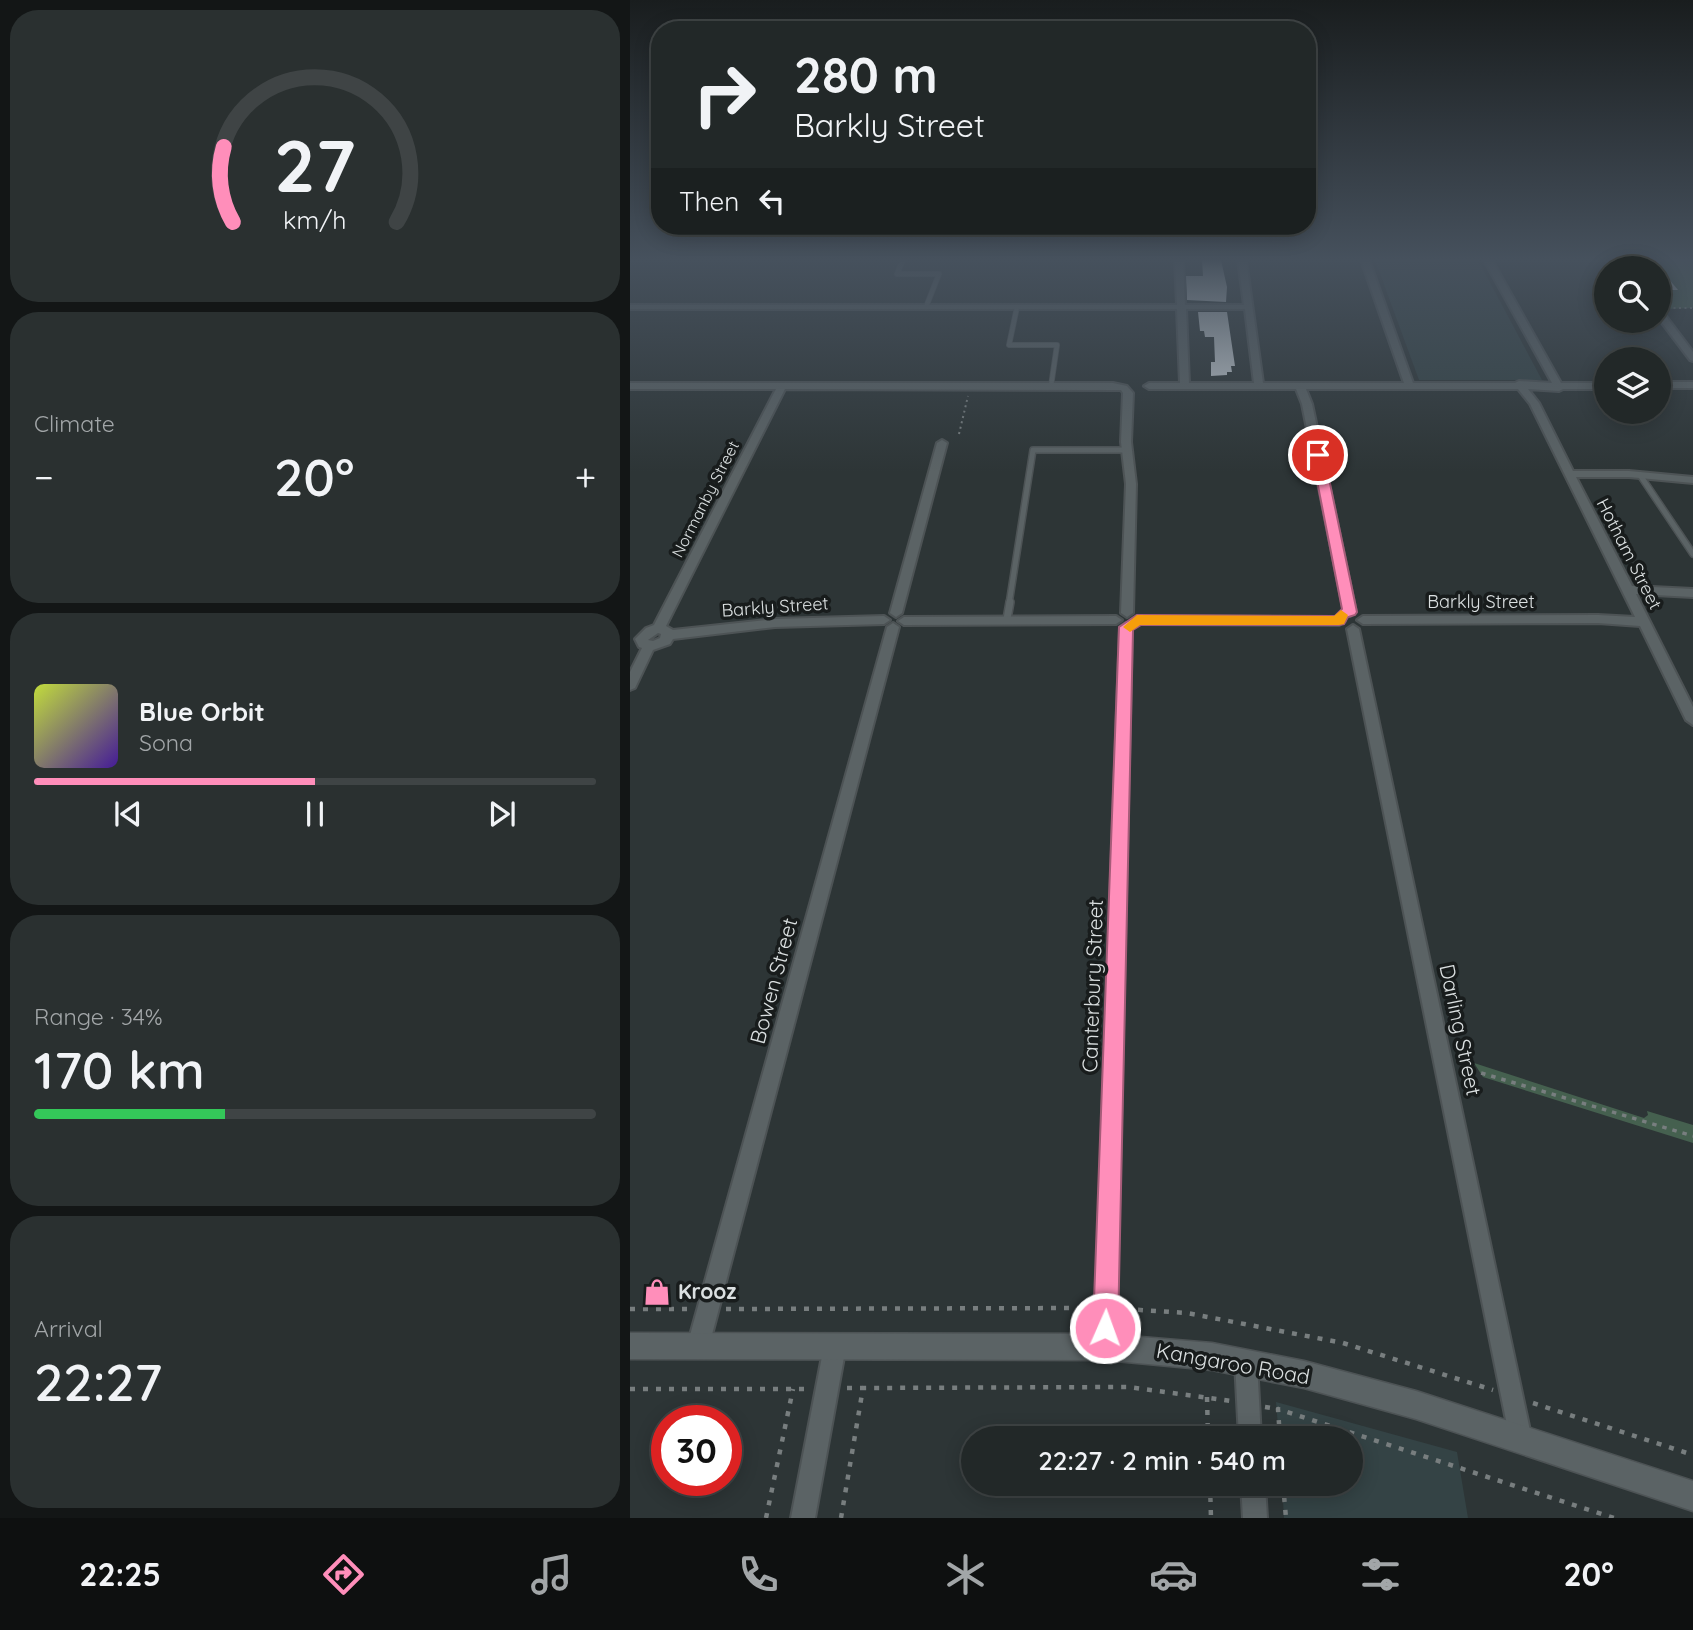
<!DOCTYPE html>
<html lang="en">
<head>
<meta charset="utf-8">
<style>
	body { margin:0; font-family:Quicksand,sans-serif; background:#2a3030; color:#f1f3f6; height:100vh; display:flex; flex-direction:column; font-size:26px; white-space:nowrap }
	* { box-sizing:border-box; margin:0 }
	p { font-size:23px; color:#a2a6a8 }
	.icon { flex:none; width:38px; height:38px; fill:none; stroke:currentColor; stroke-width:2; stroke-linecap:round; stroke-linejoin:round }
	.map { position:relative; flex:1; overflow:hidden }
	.details { display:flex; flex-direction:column; gap:10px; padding:10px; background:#131616; width:630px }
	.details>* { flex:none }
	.banner { position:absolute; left:21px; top:21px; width:665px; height:214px; border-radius:28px; box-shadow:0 4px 18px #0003,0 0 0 2px #3f4445; background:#222828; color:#f1f3f6; overflow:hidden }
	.controls { position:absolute; left:964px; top:256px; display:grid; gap:14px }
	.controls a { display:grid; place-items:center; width:77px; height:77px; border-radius:50%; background:#222828; box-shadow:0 4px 18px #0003,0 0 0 2px #3f4445; font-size:35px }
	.speed { position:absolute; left:21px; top:1405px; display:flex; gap:14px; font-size:35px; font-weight:700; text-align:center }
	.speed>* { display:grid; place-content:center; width:91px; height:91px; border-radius:50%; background:#222828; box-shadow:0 4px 18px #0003,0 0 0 2px #3f4445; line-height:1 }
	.speed .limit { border:10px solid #d22; background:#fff; color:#111 }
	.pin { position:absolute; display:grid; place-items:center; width:60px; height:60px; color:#fff; margin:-30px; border:4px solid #fff; border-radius:50%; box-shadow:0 2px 7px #0007 }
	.me { position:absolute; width:77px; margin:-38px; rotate:2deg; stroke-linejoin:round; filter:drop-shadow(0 0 5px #0008) }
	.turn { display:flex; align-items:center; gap:24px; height:147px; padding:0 28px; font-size:32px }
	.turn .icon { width:91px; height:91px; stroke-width:2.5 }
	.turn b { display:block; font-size:49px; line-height:60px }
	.then { display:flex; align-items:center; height:66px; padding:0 28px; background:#0003; gap:14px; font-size:26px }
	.big { font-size:52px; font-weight:600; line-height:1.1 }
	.details .widget { flex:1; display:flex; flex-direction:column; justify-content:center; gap:10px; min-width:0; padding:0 24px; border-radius:28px; background:#2a3030 }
	.details .dial { align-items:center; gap:0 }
	.dial svg { height:182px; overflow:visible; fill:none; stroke:#3f4445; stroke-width:7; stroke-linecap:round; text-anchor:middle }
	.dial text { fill:#f1f3f6; stroke:none }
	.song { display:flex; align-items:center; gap:21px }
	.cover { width:84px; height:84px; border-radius:10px; background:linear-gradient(135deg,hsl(70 70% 55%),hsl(260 70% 35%)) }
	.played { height:7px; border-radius:4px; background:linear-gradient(90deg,#ff8eba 50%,#3f4445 50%) }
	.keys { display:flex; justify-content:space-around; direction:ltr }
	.heat { display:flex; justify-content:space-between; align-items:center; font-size:38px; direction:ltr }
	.charge { height:10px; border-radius:5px; background:linear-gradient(90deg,#34c759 34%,#3f4445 0) }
	.trip { position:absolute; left:331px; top:1426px; width:402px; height:70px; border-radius:35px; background:#222828; box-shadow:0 4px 18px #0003,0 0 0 2px #3f4445; font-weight:600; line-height:70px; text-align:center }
	.menu { display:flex; height:112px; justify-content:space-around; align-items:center; background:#0e1010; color:#a2a6a8 }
	.menu .icon { width:49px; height:49px }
	.menu .current { color:#ff8eba }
	.menu b { font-size:32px; color:#f1f3f6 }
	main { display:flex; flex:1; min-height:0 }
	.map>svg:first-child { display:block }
	.built { fill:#344345 }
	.green { fill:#45604f }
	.building { fill:#c6cdd2 }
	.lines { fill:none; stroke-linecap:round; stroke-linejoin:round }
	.lane-far2-casing { stroke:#4d5355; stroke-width:6 }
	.lane-far1-casing { stroke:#4d5355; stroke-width:8 }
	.lane-casing { stroke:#4d5355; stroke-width:10 }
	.street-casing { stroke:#4d5355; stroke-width:4 }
	.secondary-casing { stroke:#4d5355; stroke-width:3 }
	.path-far2 { stroke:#787e7f; stroke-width:2; stroke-dasharray:2 3.5; stroke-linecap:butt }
	.path-far1 { stroke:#787e7f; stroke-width:3.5; stroke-dasharray:4.5 6; stroke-linecap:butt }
	.path { stroke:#787e7f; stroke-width:4.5; stroke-dasharray:5 8; stroke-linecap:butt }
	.lane-far2 { stroke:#5b6365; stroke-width:4.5 }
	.lane-far1 { stroke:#5b6365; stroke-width:5 }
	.lane { stroke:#5b6365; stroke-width:7 }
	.street { fill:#5b6365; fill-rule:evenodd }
	.secondary { fill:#5b6365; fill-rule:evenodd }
	.route { fill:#ff8eba; stroke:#a65c79; stroke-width:2 }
	.slow { fill:#f59e0b }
	.labels { text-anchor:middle; stroke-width:7; stroke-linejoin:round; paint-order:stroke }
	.far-street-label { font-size:16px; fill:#dbe0e1; stroke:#181c1c }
	.street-label { font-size:18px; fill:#dbe0e1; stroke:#181c1c }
	.near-street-label { font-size:21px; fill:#dbe0e1; stroke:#181c1c }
	.near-poi-label { font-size:21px; font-weight:bold; fill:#dbe0e1; stroke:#181c1c; text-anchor:start }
</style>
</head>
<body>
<main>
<section class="details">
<div class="widget dial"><svg viewBox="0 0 100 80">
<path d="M14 69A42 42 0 1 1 86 69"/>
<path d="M14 69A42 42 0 0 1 10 36" stroke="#ff8eba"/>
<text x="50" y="56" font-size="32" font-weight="700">27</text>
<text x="50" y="72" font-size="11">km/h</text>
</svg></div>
<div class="widget"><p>Climate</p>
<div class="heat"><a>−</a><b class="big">20°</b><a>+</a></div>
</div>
<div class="widget">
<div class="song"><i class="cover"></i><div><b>Blue Orbit</b><p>Sona</p></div></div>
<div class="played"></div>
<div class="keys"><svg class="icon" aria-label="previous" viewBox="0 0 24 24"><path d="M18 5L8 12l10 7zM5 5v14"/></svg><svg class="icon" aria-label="pause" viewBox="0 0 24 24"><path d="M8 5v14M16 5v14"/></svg><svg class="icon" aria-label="next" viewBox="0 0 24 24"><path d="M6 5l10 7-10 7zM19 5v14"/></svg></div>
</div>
<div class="widget"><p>Range · 34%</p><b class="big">170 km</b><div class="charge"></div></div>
<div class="widget"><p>Arrival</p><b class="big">22:27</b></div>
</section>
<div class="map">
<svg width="1063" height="1518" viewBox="0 0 1063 1518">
	<rect width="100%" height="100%" fill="#2d3536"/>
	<g class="built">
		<polygon points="745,260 848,260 912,380 789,380"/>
		<polygon points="646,1402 827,1452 838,1518 654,1518 652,1484 721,1484 721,1438 649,1438"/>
	</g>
	<g class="green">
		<polygon points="997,260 1063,260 1063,308 1036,309 1029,301 1029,268 1003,268"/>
		<polygon points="844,1063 1014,1118 1018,1115 1017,1111 1063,1125 1063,1143 853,1077"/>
	</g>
	<g class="building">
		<polygon points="572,260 591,260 597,287 596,302 557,300 556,276 573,276"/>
		<polygon points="1029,267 1048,290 1029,290"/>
		<polygon points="568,312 597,312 605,366 601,366 602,372 597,372 597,375 581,376 581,362 585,362 584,337 575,337 574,331 570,331"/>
	</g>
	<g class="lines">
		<defs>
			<g id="lane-far2">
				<polyline points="273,260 267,274 309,274 296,307"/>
				<polyline points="1010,260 1013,263"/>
				<polyline points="387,307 379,345 427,345 421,386"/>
			</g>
			<g id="lane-far1">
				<polyline points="1010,475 1063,554"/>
				<polyline points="379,604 403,450 497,450"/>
			</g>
			<polyline id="lane" points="377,619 380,602"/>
			<g id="street">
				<path d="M545,260H553L555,305H614L608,260H616L633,383H774L731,260H739L783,383H885L889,381L922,383L854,260H862L931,383H976V389H933L929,391L898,389L909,403L943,471H999L1063,477V483L999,477H946L1002,586L1063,589V597L1006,594L1063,707V725L1056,720L1010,626L968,623L733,624L727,620L733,616L968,615L1005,617L900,404L888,389H676L682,404L726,612L720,616L714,612L672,404L666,389H519L514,386L519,383H550L547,309H0V305H547ZM556,309H615L624,383H559Z"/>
				<polygon points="984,260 992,260 998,268 990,268"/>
				<polygon points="1029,310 1032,311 1063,352 1063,361 1060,360 1029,319"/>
				<rect x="1029" y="382" width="34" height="6"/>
				<path d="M0,383H483L497,386L503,393L501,442L506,484L503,613L497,617L491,613L496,484L491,442L493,393L491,390L155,389L36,626L43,630L145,619L254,616L260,620L254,624L145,627L43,639L40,644L23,650L5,688L0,690V672L12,648L9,647L5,639L16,628L24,625L146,389H0ZM28,633L31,634L30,638L23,641L18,640Z"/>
				<polygon points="312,440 317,443 272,613 266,617 260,613 307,443"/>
				<polygon points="486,616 492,620 486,624 274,625 268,621 274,617"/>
				<polygon points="507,616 709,617 715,621 709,625 507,624 501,620"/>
				<polygon points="263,623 269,627 79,1346 76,1354 68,1357 60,1354 57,1346 257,627"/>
				<polygon points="496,623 502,627 486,1347 483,1355 475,1358 467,1355 464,1347 490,627"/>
				<polygon points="723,625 729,629 902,1440 899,1448 891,1451 883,1448 880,1440 717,629"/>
				<polygon points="205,1335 213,1338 216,1346 185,1518 161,1518 194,1346 197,1338"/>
				<polygon points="616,1351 624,1354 627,1362 631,1438 609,1438 605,1362 608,1354"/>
				<polygon points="611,1484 635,1484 637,1518 613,1518"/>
			</g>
			<polygon id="secondary" points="0,1333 475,1334 582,1343 674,1361 786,1391 1063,1481 1063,1511 786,1419 674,1388 582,1370 475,1360 0,1359"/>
		</defs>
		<use href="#lane-far2" class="lane-far2-casing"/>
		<use href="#lane-far1" class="lane-far1-casing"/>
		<use href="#lane" class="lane-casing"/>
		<use href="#street" class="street-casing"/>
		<use href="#secondary" class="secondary-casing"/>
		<g class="path-far2">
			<polyline points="1038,308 1063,308"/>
			<polyline points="329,434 338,396"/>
		</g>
		<polyline class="path-far1" points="831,1067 1063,1136"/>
		<g class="path">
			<polyline points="0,1309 58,1309"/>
			<polyline points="96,1309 453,1308"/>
			<polyline points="495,1309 557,1313 713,1343 863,1390"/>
			<polyline points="217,1388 233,1388"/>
			<polyline points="0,1389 179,1389"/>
			<polyline points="577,1397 578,1438"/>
			<polyline points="903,1403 1063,1455"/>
			<polyline points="635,1407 648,1409"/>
			<polyline points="650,1438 648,1409 984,1518"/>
			<polyline points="580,1484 581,1518"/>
			<polyline points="653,1484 656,1518"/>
			<polyline points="136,1518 163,1389"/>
			<polyline points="211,1518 233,1388 498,1387 601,1401"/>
		</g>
		<use href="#lane-far2" class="lane-far2"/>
		<use href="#lane-far1" class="lane-far1"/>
		<use href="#lane" class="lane"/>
		<use href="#street" class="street"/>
		<use href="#secondary" class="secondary"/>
	</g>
	<linearGradient id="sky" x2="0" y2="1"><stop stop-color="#191d1e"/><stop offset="0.55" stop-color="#46515d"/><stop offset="1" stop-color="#46515d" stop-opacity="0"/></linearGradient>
	<rect width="1063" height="472" fill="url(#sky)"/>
	<polygon class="route" points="688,451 694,455 727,612 725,615 718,617 714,624 709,625 511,625 503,630 488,1328 484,1336 475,1340 467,1336 463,1328 489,627 507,615 705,616 712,609 682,455"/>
	<polygon class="slow" points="711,610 718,615 714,624 709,625 510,625 500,632 493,627 507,615 704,616"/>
	<defs>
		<symbol id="shop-bare" viewBox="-9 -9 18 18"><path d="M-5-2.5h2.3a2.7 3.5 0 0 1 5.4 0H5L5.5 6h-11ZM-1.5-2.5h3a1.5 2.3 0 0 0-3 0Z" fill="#ff8eba" stroke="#181c1c" stroke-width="2.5" paint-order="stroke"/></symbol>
	</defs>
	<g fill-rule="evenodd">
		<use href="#shop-bare" x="8" y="1273" width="38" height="38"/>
	</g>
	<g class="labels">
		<g class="far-street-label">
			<text transform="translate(75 499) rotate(-63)" y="6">Normanby Street</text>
		</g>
		<g class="street-label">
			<text transform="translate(999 554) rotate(63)" y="6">Hotham Street</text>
			<text x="851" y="608">Barkly Street</text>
			<text transform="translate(145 607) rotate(-4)" y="6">Barkly Street</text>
		</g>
		<g class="near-street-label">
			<text transform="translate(144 981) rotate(-75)" y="7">Bowen Street</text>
			<text transform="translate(463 986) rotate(-88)" y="7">Canterbury Street</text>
			<text transform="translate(830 1030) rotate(78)" y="7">Darling Street</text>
			<text transform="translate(603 1364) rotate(10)" y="7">Kangaroo Road</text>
		</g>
		<g class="near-poi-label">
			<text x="48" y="1299">Krooz</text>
		</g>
	</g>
</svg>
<div class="controls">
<a><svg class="icon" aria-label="search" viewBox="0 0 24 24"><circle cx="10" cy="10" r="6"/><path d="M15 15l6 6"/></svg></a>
<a><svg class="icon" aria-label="layers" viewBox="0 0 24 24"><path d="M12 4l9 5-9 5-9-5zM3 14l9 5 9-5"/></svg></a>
</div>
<div class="speed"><div class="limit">30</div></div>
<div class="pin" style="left:688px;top:455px;background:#d93025"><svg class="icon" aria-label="arrive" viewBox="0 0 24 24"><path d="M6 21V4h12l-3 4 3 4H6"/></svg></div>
<svg class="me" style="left:475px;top:1328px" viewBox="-20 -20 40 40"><circle r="17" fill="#ff8eba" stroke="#fff" stroke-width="3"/><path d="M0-11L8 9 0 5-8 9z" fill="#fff"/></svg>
<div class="trip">22:27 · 2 min · 540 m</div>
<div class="banner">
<div class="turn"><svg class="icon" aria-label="right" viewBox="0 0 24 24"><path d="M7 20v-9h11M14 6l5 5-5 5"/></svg><div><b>280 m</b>Barkly Street</div></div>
<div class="then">Then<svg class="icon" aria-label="left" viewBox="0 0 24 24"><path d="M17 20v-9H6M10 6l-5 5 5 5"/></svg></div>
</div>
</div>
</main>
<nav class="menu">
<b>22:25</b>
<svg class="icon current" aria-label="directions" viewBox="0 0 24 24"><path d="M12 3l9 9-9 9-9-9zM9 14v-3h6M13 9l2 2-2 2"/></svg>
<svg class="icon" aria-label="music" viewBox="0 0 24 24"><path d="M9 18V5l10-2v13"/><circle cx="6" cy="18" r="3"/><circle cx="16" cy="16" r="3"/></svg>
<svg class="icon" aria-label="phone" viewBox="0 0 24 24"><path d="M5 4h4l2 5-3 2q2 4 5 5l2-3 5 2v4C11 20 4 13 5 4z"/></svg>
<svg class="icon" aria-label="climate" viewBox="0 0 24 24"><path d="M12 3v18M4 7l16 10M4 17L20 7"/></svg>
<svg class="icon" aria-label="car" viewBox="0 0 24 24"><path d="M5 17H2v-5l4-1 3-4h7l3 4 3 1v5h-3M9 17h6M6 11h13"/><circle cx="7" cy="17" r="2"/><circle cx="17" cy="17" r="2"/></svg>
<svg class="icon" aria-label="filters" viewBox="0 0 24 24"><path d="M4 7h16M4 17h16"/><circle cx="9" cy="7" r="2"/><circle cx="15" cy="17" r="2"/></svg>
<b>20°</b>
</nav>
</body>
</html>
